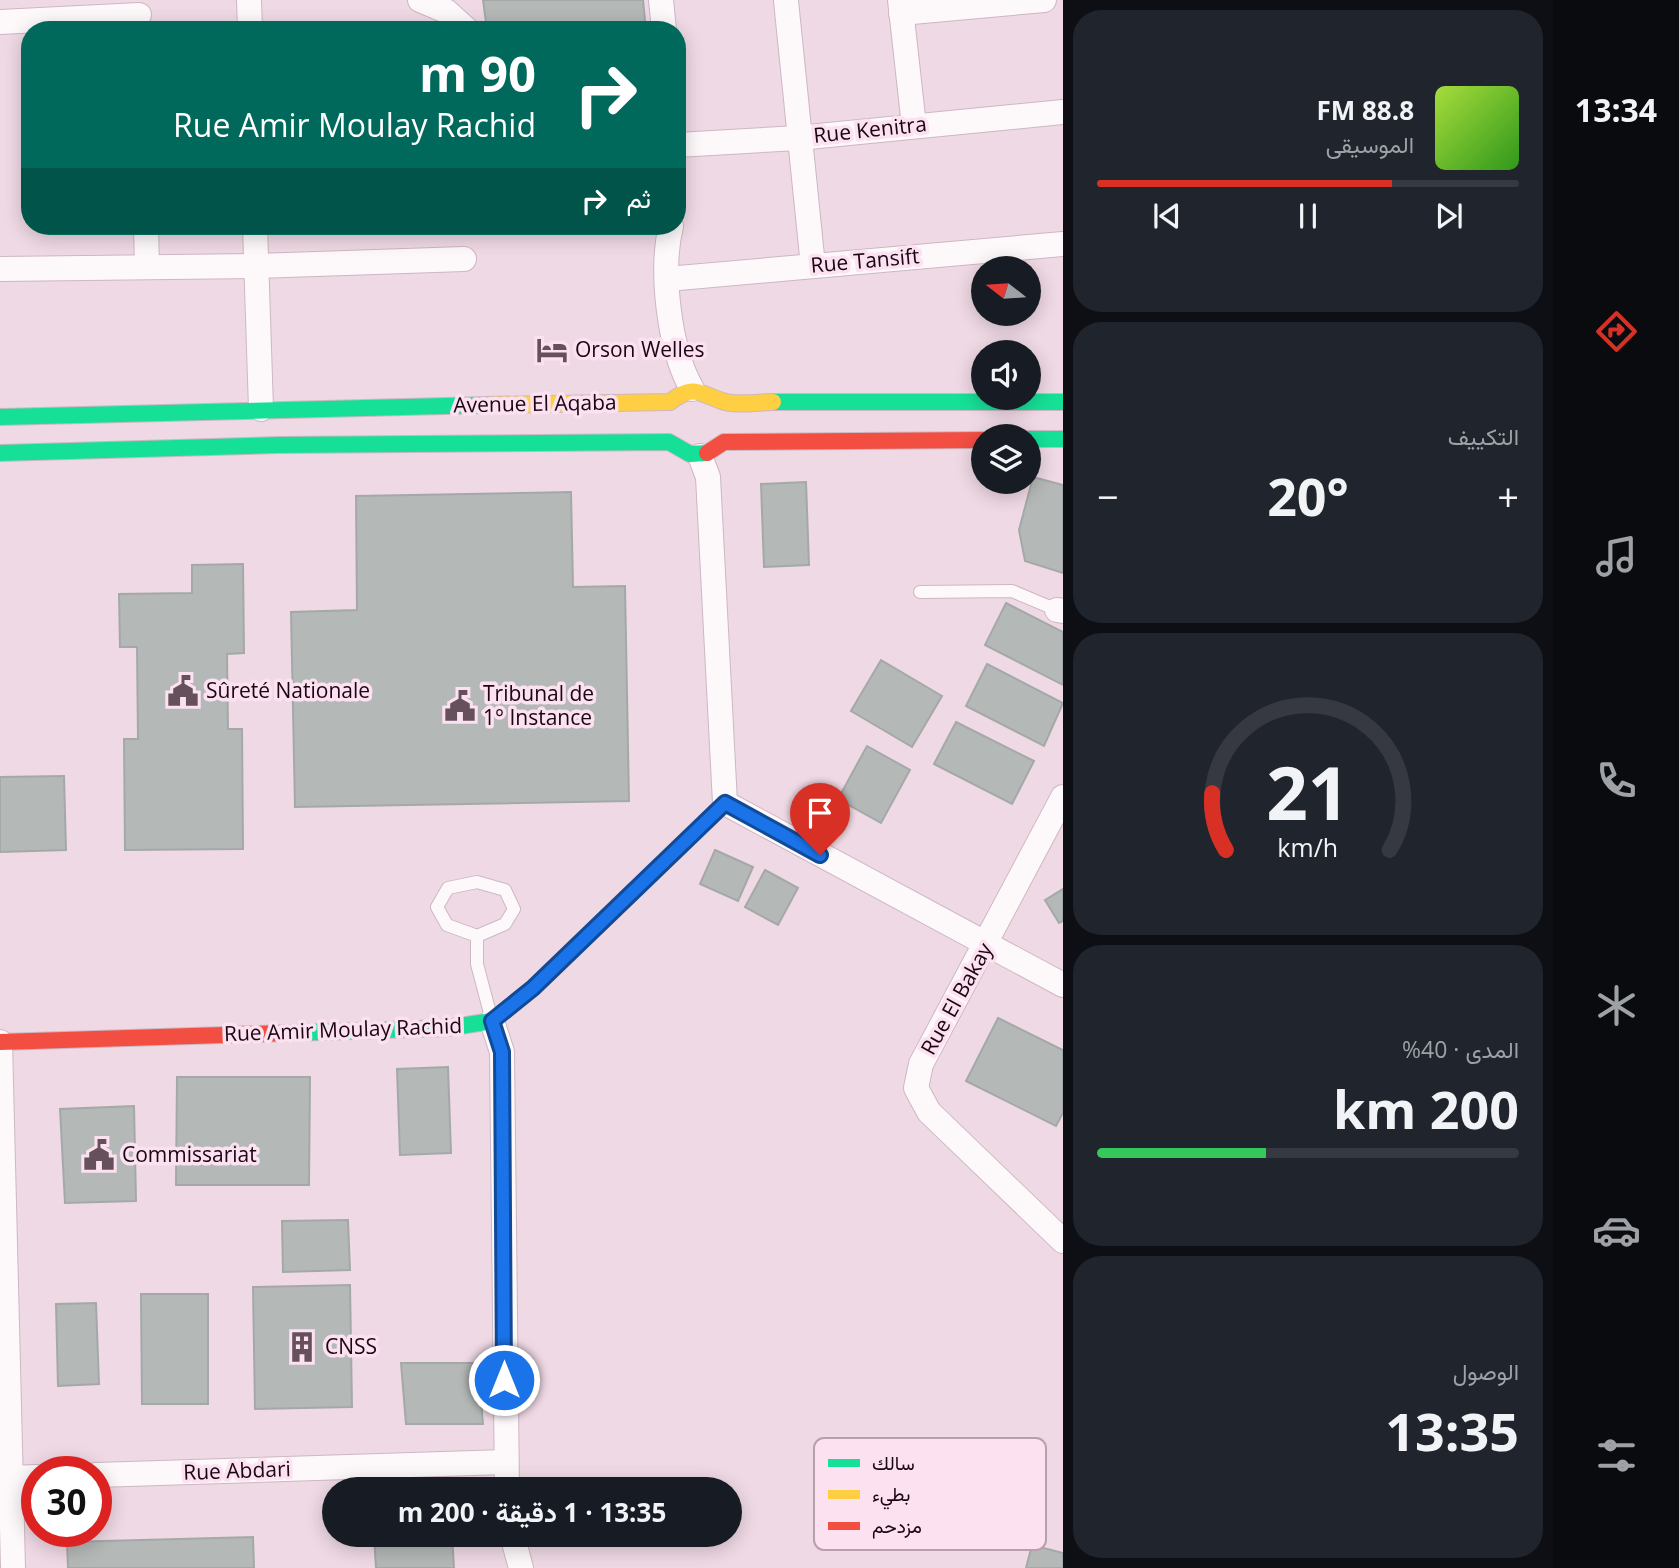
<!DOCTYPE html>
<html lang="ar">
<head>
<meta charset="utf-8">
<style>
	body { margin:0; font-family:"Open Sans",Vazirmatn,sans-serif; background:#20242c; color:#f1f3f6; direction:rtl; height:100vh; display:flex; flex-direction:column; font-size:26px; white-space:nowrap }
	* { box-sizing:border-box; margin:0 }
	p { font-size:23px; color:#9ea1a6 }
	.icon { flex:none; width:38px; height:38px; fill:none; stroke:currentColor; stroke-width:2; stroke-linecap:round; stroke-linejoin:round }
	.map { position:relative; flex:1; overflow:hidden; direction:ltr }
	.drawer { display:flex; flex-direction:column; gap:10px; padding:10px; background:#0d0f14; width:490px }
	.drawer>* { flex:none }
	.hud { position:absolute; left:21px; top:21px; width:665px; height:214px; border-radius:28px; box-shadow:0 4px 18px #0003; direction:rtl; background:#00695c; color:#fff; overflow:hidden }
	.needle { width:46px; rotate:287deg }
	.controls { position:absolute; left:971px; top:256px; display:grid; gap:14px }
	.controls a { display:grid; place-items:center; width:70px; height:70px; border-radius:50%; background:#171b24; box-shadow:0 4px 18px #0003; font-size:35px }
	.speed { position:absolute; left:21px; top:1456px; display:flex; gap:14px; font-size:35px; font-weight:700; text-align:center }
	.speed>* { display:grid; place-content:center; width:91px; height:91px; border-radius:50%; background:#171b24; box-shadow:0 4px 18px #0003; line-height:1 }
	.speed .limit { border:10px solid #d22; background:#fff; color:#111 }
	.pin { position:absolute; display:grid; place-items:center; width:60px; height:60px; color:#fff; margin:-72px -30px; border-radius:50% 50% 50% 0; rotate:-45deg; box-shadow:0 0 7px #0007 }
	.pin .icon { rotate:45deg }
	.me { position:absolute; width:77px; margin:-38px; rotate:0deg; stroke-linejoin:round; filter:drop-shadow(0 0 5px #0008) }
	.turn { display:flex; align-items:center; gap:24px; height:147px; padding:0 35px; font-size:32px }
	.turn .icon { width:91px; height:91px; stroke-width:2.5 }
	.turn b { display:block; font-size:49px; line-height:60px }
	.then { display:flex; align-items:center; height:66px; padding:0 35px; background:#0003; gap:14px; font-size:26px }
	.big { font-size:52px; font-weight:700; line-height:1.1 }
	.drawer .tile { flex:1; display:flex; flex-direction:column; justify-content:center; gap:10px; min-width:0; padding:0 24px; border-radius:28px; background:#20242c }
	.drawer .dial { align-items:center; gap:0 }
	.dial svg { height:182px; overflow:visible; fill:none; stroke:#363941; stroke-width:7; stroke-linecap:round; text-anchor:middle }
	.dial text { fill:#f1f3f6; stroke:none }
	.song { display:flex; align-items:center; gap:21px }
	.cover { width:84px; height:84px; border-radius:10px; background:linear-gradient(135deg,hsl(80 70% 55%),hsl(110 70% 35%)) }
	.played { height:7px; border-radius:4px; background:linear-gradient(90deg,#d93025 70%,#363941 70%) }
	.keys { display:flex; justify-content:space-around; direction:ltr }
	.heat { display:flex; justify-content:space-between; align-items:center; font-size:38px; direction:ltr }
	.charge { height:10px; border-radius:5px; background:linear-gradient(90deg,#34c759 40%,#363941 0) }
	.trip { position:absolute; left:322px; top:1477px; width:420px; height:70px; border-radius:35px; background:#171b24; box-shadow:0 4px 18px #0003; font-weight:700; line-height:70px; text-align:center; direction:rtl }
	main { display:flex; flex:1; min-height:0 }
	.tabs { display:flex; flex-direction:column; width:126px; justify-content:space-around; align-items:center; background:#090b0e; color:#9ea1a6 }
	.tabs .icon { width:49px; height:49px }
	.tabs .current { color:#d93025 }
	.tabs b { font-size:32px; color:#f1f3f6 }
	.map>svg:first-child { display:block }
	.building { fill:#b4b8b6; stroke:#a4a9a8; stroke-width:2 }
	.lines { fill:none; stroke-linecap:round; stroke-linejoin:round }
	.lane-casing { stroke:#cdb7c2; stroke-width:14 }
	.street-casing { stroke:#cdb7c2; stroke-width:26 }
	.fast-casing { stroke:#cdb7c2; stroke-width:18 }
	.slow-casing { stroke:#cdb7c2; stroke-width:18 }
	.jam-casing { stroke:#cdb7c2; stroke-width:18 }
	.lane { stroke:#fdf9fb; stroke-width:12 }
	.street { stroke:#fdf9fb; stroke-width:24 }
	.fast { stroke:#16e098; stroke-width:16 }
	.slow { stroke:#ffcf43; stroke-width:16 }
	.jam { stroke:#f24e42; stroke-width:16 }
	.route-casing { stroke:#114b97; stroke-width:18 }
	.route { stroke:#1a73e8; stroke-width:12 }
	.labels { text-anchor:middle; stroke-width:7; stroke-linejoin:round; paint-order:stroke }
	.street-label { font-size:21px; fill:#1b0613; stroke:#fce1f0 }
	.poi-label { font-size:21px; fill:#1b0613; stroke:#fce1f0; text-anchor:start }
	.key { fill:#fce1f0; stroke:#b89fae; stroke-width:2 }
	.key-label { font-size:19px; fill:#1b0613 }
</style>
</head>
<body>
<main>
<nav class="tabs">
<b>13:34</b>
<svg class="icon current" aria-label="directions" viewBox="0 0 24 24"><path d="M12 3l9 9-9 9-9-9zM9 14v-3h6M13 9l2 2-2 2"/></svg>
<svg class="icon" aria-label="music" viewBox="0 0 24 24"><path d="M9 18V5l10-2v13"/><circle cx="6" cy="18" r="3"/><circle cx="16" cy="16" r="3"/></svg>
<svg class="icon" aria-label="phone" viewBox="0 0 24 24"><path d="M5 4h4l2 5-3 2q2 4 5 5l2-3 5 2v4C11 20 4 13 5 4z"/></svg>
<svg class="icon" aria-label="climate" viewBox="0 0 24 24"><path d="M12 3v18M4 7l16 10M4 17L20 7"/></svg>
<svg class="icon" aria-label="car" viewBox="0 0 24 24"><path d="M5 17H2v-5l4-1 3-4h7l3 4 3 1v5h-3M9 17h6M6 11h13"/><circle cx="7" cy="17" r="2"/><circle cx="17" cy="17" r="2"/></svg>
<svg class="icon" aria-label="filters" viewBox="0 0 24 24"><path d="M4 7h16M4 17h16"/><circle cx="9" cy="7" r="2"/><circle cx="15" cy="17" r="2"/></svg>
</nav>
<section class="drawer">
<div class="tile">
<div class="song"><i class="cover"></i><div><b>88.8 FM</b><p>الموسيقى</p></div></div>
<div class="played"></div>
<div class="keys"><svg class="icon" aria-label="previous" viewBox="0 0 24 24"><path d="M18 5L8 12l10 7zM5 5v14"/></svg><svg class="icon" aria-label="pause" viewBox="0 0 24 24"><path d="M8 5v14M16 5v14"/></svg><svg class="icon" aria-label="next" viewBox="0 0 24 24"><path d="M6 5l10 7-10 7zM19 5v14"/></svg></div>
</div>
<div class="tile"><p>التكييف</p>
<div class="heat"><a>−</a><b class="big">20°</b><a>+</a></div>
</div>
<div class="tile dial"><svg viewBox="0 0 100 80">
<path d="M14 69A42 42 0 1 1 86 69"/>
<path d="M14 69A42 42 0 0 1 8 44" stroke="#d93025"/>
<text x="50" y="56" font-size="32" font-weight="700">21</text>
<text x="50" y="72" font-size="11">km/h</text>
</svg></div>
<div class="tile"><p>المدى · 40%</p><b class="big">200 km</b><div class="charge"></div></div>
<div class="tile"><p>الوصول</p><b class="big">13:35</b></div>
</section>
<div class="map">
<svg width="1063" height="1568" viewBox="0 0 1063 1568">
	<rect width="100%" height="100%" fill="#efd9e4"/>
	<g class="building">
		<polygon points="483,0 643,0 646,30 487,30"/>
		<polygon points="1033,477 1063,485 1063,573 1025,561 1019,530"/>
		<polygon points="806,482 809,565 764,567 761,484"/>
		<polygon points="571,492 573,587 625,586 629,801 295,807 291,612 357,610 356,496"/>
		<polygon points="243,564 244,653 227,654 228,729 242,729 243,849 125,850 124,739 138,739 137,647 120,647 119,594 192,593 192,565"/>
		<polygon points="1006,603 1063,632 1063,685 985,645"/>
		<polygon points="881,660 942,696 912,747 851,711"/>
		<polygon points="987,664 1063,703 1044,746 966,706"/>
		<polygon points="956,722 1034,761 1012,804 934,764"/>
		<polygon points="867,746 910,770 881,823 838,799"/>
		<polygon points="64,776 66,850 0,852 0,777"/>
		<polygon points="715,850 753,867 738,901 700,884"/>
		<polygon points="765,870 798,888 778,925 745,907"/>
		<polygon points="1063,889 1063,921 1059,923 1045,900"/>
		<polygon points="998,1018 1063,1050 1063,1113 1056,1126 966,1081"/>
		<polygon points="448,1067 451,1153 400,1155 397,1069"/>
		<polygon points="177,1077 310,1077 309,1185 176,1185"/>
		<polygon points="134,1106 136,1201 65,1203 60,1109"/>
		<polygon points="348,1220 350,1270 283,1272 282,1221"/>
		<polygon points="350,1285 352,1407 255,1409 253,1287"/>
		<polygon points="141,1294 208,1294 208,1404 142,1404"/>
		<polygon points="96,1303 99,1384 58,1386 56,1304"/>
		<polygon points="401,1363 478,1363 483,1424 406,1424"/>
		<polygon points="374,1535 452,1535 454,1568 376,1568"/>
		<polygon points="253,1537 254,1568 68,1568 67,1542"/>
		<polygon points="1032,1545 1063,1553 1063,1568 1026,1568"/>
	</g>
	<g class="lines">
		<defs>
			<g id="lane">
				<polyline points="920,592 1012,591 1057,610"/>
				<polyline points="477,936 447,925 437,907 448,888 477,882 505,890 514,909 505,924 477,936 477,964 491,1017"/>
			</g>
			<g id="street">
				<polyline points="249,0 250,30"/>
				<polyline points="420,0 446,11 467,30"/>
				<polyline points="661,0 664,30"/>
				<polyline points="900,0 914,126"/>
				<polyline points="786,1 813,266"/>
				<polyline points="901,13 1044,0"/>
				<polyline points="0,22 139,15"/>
				<polyline points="677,145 798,138 1063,112"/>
				<polyline points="146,226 147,267"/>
				<polyline points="255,226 261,409"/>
				<path d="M671,226C660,271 669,349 692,389"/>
				<polyline points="0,269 257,266 464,259"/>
				<polyline points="667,279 1063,244"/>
				<polyline points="700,456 708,477 725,803 1063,985"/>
				<polyline points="1057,610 1063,611"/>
				<polyline points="1063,797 921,1064 916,1088 929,1112 1063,1241"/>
				<polyline points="492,1021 502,1052 507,1489"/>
				<polyline points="0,1042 13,1568"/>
				<polyline points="96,1475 505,1462"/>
				<polyline points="10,1478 37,1477"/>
				<polyline points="512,1535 521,1568"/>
			</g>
			<g id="fast">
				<polyline points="773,402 1063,402"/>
				<polyline points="0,417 486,405"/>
				<polyline points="1029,439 1063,439"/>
				<polyline points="0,453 278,445 669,442 690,454 707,453"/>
				<polyline points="290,1033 447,1028 492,1021 533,988 725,803"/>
			</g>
			<path id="slow" d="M486,405L670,402C693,384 699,393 722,401C735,406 759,402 773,402"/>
			<g id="jam">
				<polyline points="707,453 724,442 984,440"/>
				<polyline points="0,1042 290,1033"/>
			</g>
		</defs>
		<use href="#lane" class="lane-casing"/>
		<use href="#street" class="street-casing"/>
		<use href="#fast" class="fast-casing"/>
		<use href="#slow" class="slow-casing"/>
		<use href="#jam" class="jam-casing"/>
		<use href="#lane" class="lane"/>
		<use href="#street" class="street"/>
		<use href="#fast" class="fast"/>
		<use href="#slow" class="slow"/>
		<use href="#jam" class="jam"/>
	</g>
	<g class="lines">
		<defs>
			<polyline id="route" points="504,1380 502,1052 492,1021 533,988 725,803 820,855"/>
		</defs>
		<use href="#route" class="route-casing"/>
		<use href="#route" class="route"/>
	</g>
	<defs>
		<symbol id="hotel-bare" viewBox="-9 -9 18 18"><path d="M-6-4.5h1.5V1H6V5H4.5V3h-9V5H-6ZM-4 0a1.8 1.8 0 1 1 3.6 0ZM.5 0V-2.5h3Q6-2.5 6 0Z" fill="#65505c" stroke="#fce1f0" stroke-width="2.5" paint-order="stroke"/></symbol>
		<symbol id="civic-bare" viewBox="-9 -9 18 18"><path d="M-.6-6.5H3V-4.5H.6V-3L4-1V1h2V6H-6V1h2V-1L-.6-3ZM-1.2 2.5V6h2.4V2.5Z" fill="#65505c" stroke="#fce1f0" stroke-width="2.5" paint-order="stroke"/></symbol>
		<symbol id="building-bare" viewBox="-9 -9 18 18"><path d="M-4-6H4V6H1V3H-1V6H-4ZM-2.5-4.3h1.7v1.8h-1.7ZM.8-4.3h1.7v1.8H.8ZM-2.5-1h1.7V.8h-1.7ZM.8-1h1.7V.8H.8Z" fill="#65505c" stroke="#fce1f0" stroke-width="2.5" paint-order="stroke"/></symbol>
	</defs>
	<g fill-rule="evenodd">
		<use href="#hotel-bare" x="530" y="328" width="44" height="44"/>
		<use href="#civic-bare" x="161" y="669" width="44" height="44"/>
		<use href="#civic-bare" x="438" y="684" width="44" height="44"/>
		<use href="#civic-bare" x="77" y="1133" width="44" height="44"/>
		<use href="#building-bare" x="280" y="1325" width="44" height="44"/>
	</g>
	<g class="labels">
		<g class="street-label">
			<text transform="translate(870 130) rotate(-6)" y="7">Rue Kenitra</text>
			<text transform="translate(865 261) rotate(-5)" y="7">Rue Tansift</text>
			<text transform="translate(535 404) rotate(-1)" y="7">Avenue El Aqaba</text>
			<text transform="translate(957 999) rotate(-61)" y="7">Rue El Bakay</text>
			<text transform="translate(343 1030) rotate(-2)" y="7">Rue Amir Moulay Rachid</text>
			<text transform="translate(237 1471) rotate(-2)" y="7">Rue Abdari</text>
		</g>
		<g class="poi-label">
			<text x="575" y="357">Orson Welles</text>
			<text x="206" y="698">Sûreté Nationale</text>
			<text x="483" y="701">Tribunal de<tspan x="483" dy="24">1° Instance</tspan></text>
			<text x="122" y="1162">Commissariat</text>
			<text x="325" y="1354">CNSS</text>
		</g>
	</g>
	<rect x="814" y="1438" width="232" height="112" rx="10" class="key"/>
	<rect x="828" y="1459" width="32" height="8" fill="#16e098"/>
	<rect x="828" y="1490" width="32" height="9" fill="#ffcf43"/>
	<rect x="828" y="1522" width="32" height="8" fill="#f24e42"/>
	<g class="key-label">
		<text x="872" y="1470">سالك</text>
		<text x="872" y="1501">بطيء</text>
		<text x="872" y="1533">مزدحم</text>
	</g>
</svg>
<div class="controls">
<a><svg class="needle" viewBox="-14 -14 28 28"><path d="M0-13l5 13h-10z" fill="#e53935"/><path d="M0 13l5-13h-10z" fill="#9ea1a6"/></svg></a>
<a><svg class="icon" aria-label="sound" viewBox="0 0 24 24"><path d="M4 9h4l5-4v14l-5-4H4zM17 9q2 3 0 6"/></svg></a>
<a><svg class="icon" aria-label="layers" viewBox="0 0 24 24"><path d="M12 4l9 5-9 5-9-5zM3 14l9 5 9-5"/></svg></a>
</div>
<div class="speed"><div class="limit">30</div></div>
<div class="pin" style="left:820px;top:855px;background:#d93025"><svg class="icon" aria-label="arrive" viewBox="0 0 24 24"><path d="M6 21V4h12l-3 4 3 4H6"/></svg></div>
<svg class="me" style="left:504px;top:1380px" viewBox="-20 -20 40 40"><circle r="17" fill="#1a73e8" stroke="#fff" stroke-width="3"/><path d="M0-11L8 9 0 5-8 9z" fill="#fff"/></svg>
<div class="trip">13:35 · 1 دقيقة · 200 m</div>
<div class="hud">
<div class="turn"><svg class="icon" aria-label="right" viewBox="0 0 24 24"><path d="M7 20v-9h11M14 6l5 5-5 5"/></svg><div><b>90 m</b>Rue Amir Moulay Rachid</div></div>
<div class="then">ثم<svg class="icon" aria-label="right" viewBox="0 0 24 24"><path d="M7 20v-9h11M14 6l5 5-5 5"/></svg></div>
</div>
</div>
</main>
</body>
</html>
